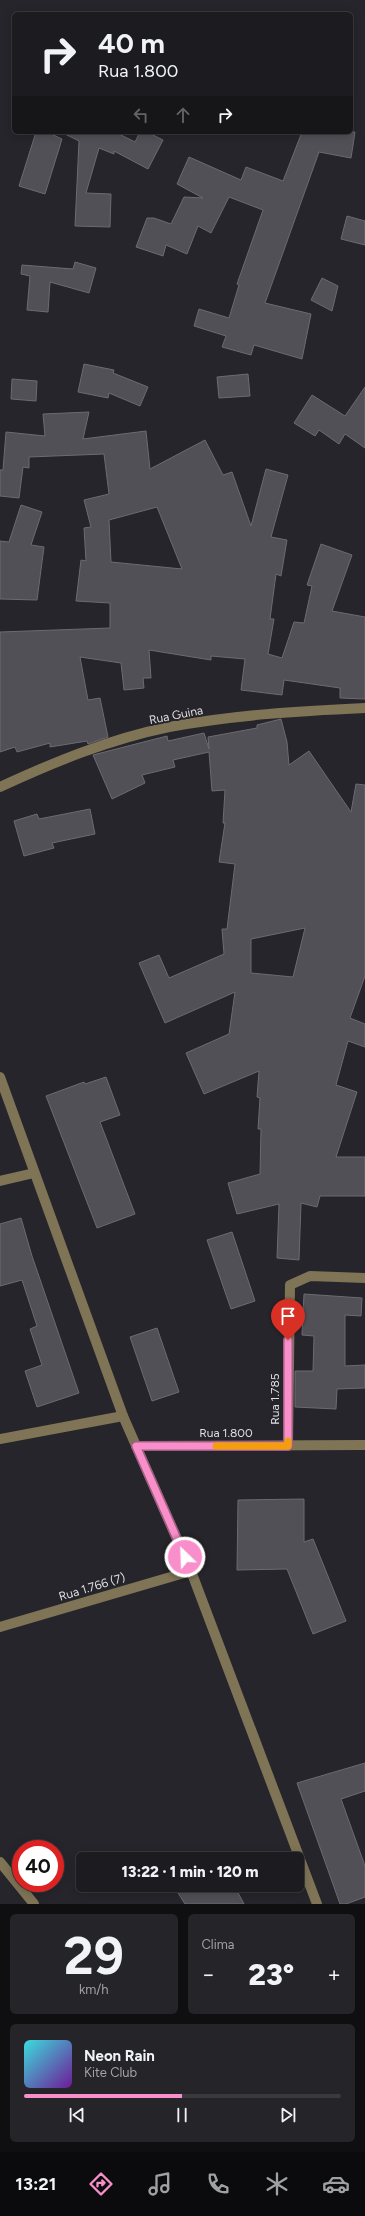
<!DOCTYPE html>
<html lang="pt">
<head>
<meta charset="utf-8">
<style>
	body { margin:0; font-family:Figtree,sans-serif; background:#252529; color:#f1f3f6; height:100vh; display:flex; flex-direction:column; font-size:15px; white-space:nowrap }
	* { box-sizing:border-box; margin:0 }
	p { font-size:13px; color:#a0a1a5 }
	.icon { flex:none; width:22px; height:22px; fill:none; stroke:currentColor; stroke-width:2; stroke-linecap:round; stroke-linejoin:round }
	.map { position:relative; height:1904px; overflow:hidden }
	.details { display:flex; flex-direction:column; gap:10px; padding:10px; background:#0f0f12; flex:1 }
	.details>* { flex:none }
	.top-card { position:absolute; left:12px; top:12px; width:341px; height:122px; border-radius:6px; box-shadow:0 2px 10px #0003,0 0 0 1px #3a3a3e; background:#1c1c20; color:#f1f3f6; overflow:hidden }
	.speed { position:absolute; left:12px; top:1840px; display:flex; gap:8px; font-size:20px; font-weight:700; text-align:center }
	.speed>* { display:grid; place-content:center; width:52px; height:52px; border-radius:50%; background:#1c1c20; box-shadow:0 2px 10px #0003,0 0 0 1px #3a3a3e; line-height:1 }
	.speed .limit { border:6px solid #d22; background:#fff; color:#111 }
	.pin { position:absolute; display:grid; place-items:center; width:34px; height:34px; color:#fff; margin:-41px -17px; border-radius:50% 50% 50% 0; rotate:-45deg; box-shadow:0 0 4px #0007 }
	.pin .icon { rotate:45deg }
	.me { position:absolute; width:44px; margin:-22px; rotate:336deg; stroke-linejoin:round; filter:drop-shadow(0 0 3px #0008) }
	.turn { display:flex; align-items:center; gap:14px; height:84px; padding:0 20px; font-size:18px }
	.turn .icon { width:52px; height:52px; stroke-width:2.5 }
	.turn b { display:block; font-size:28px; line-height:34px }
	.lanes { display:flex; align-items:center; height:38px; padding:0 20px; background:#0003; justify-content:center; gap:20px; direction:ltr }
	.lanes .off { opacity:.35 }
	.big { font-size:30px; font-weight:800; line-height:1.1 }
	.details .tile { flex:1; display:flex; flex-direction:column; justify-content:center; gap:6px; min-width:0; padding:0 14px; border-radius:6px; background:#252529 }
	.details .dial { align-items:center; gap:0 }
	.dial b { font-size:52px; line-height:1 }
	.song { display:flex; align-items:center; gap:12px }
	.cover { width:48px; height:48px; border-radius:6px; background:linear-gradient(135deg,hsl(180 70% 55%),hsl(280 70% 35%)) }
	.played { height:4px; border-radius:2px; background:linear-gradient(90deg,#f98fca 50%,#3a3a3e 50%) }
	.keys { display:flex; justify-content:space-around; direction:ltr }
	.heat { display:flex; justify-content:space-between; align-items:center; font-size:22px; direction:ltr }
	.details .tiles { flex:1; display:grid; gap:10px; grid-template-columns:1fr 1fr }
	.tile:last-child { grid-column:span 2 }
	.trip { position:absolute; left:76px; top:1852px; width:228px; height:40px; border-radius:6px; background:#1c1c20; box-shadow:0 2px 10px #0003,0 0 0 1px #3a3a3e; font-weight:800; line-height:40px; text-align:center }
	.tabs { display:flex; height:64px; justify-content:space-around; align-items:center; background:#0b0b0d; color:#a0a1a5 }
	.tabs .icon { width:28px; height:28px }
	.tabs .on { color:#f98fca }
	.tabs b { font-size:18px; color:#f1f3f6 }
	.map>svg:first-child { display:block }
	.building { fill:#515057; stroke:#6c6a72; fill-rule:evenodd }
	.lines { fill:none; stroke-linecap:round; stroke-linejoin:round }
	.minor { stroke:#7f7455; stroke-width:10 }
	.route-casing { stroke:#a25d83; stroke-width:10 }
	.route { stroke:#f98fca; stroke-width:7 }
	.slow { stroke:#f59e0b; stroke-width:7 }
	.labels { text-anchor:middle; stroke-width:4; stroke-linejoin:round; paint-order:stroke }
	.street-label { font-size:12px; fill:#dfdee2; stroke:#26252b }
</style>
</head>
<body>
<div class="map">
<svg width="365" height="1904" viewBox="0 0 365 1904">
	<rect width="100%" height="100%" fill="#26252b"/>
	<g class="building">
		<polygon points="36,132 47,132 62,139 45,194 19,186"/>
		<polygon points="61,132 115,132 135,142 140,132 147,132 163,140 148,169 114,151 114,154 99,148 86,193 111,194 110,227 75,226 79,141"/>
		<polygon points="302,132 355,132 351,158 319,152 265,303 311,314 302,359 254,345 251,355 222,347 226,336 194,326 199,309 229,318 239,285 237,284 263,210 229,197 211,233 198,226 187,254 166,245 163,256 136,247 147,218 154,218 171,224 184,197 203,198 177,184 189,157 241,180 246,167 283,181"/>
		<polygon points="347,216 365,221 365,245 341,239"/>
		<polygon points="75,262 96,268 89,293 50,282 48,312 27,310 30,276 21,274 22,265 73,269"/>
		<polygon points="322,278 338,286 332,311 311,300"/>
		<polygon points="84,364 114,370 113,373 148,387 140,406 109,393 108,398 78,392"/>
		<polygon points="248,374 250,396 219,398 217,377"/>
		<polygon points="12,379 37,381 36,401 11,399"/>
		<polygon points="365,387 365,448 345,434 339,444 319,430 315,436 294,423 312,395 345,416"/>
		<path d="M89,412L83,439L146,431L150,469L205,440L223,475L232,472L251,526L266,469L288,475L271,537L287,540L281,576L276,574L270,619H274L268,654L282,658L294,622L304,623L312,586L307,585L321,544L352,555L332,611L365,617V699L340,698V688L284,680L282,695L241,690L245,659L211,656V660L149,650L151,678H143L144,688L124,690L121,663L80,657L88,700L100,698L108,737L88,744L87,741L50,747V743L17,752L15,747L0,752V632L110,628V603L76,601L81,560L86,561L84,528L91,527L84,500L109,494L104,454L29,457V468L23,467L19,498L0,496V470H3L6,432L45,436L43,414ZM157,507L182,569L111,562L109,520Z"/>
		<polygon points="21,505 42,512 31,545 44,547 37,600 0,599 0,541 9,542"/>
		<path d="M281,719L287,742L289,765L309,751L351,812L356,784L365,785V976L350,1018L365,1024V1047L348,1041L336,1085L357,1092L336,1157H365V1196H320L317,1207L301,1203L299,1260L277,1258L279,1204L237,1214L228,1183L260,1174L261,1129H258L260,1098L257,1097L259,1071L204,1094L186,1053L229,1034L235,992L165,1023L139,963L159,955L169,978L224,954L222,929H227L235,864L219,862L225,823H223L225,790L212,791L209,752L173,760L175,767L142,775L145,783L112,799L93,755L167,736L168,741L204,733L209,749L208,737L257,728V725ZM305,928L293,977L251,973V939Z"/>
		<polygon points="90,809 95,834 52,843 54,848 24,856 14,821 37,814 39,819"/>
		<polygon points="106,1077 120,1115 100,1122 135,1214 97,1228 46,1096 84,1082 85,1084"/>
		<polygon points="21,1218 32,1256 79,1393 37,1407 25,1371 42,1365 30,1329 37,1326 22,1280 0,1286 0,1224"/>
		<polygon points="232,1232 255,1301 231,1309 207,1240"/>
		<polygon points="304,1294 362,1298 361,1316 345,1315 345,1366 365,1365 365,1388 337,1389 336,1409 295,1407 295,1371 313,1371 314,1336 302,1335"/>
		<polygon points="157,1328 179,1392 152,1401 130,1337"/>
		<polygon points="304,1499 304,1542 313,1539 346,1621 313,1634 287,1569 237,1570 238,1500"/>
		<polygon points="365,1763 365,1791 341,1799 365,1866 365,1897 346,1904 340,1904 297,1783"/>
		<polygon points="173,1885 234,1885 244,1904 185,1904"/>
	</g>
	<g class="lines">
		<g class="minor">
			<path d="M0,787C54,762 110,739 169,727C234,715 299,711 365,708"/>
			<polyline points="0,1077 123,1416 191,1571 317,1904"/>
			<polyline points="0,1181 34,1173"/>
			<polyline points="0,1439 123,1416"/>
			<polyline points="136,1446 365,1445"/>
			<polyline points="288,1446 290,1285 310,1276 365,1278"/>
			<polyline points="0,1627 191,1571"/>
			<polyline points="0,1862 34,1904"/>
		</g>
	</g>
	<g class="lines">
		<defs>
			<polyline id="route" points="185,1557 136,1446 288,1446 288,1340"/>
		</defs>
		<use href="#route" class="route-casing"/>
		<use href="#route" class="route"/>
		<polyline class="slow" points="216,1446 288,1446 288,1441"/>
	</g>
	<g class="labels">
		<g class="street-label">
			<text transform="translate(176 715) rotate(-11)" y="4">Rua Guina</text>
			<text transform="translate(275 1399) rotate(-90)" y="4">Rua 1.785</text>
			<text x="226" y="1437">Rua 1.800</text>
			<text transform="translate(92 1587) rotate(-17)" y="4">Rua 1.766 (7)</text>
		</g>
	</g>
</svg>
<div class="speed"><div class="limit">40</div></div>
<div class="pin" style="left:288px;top:1340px;background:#d93025"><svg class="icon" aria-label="arrive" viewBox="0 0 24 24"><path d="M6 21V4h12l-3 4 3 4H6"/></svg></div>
<svg class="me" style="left:185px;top:1557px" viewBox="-20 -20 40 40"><circle r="17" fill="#f98fca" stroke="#fff" stroke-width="3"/><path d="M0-11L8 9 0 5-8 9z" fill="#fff"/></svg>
<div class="trip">13:22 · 1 min · 120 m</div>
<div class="top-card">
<div class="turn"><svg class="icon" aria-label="right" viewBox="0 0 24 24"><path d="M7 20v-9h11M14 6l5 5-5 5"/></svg><div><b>40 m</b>Rua 1.800</div></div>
<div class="lanes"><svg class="icon off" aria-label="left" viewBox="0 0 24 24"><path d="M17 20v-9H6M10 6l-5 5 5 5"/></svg><svg class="icon off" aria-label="ahead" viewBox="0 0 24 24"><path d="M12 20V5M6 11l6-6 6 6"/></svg><svg class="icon" aria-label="right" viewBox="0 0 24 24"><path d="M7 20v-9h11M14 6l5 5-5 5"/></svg></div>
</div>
</div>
<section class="details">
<div class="tiles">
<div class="tile dial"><b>29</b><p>km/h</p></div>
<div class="tile"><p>Clima</p>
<div class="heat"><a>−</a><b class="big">23°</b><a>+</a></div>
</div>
<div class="tile">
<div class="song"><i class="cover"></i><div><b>Neon Rain</b><p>Kite Club</p></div></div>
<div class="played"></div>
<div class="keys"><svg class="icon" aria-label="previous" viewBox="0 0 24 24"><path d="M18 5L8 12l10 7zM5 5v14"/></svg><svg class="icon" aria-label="pause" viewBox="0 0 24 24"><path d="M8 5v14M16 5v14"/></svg><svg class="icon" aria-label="next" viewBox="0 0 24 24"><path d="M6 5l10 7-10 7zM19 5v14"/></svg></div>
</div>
</div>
</section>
<nav class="tabs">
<b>13:21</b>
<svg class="icon on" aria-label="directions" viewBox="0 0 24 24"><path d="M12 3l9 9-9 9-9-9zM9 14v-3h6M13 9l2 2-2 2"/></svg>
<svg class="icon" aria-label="music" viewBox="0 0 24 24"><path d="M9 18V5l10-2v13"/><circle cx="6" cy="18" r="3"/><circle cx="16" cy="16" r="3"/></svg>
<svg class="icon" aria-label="phone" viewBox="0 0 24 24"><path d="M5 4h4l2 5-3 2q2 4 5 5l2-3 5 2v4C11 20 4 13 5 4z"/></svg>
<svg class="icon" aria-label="climate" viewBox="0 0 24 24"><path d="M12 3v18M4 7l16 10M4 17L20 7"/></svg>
<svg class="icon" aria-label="car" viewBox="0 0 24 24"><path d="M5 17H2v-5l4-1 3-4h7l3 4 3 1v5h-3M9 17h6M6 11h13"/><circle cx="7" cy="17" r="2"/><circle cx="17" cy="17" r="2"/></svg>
</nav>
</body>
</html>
